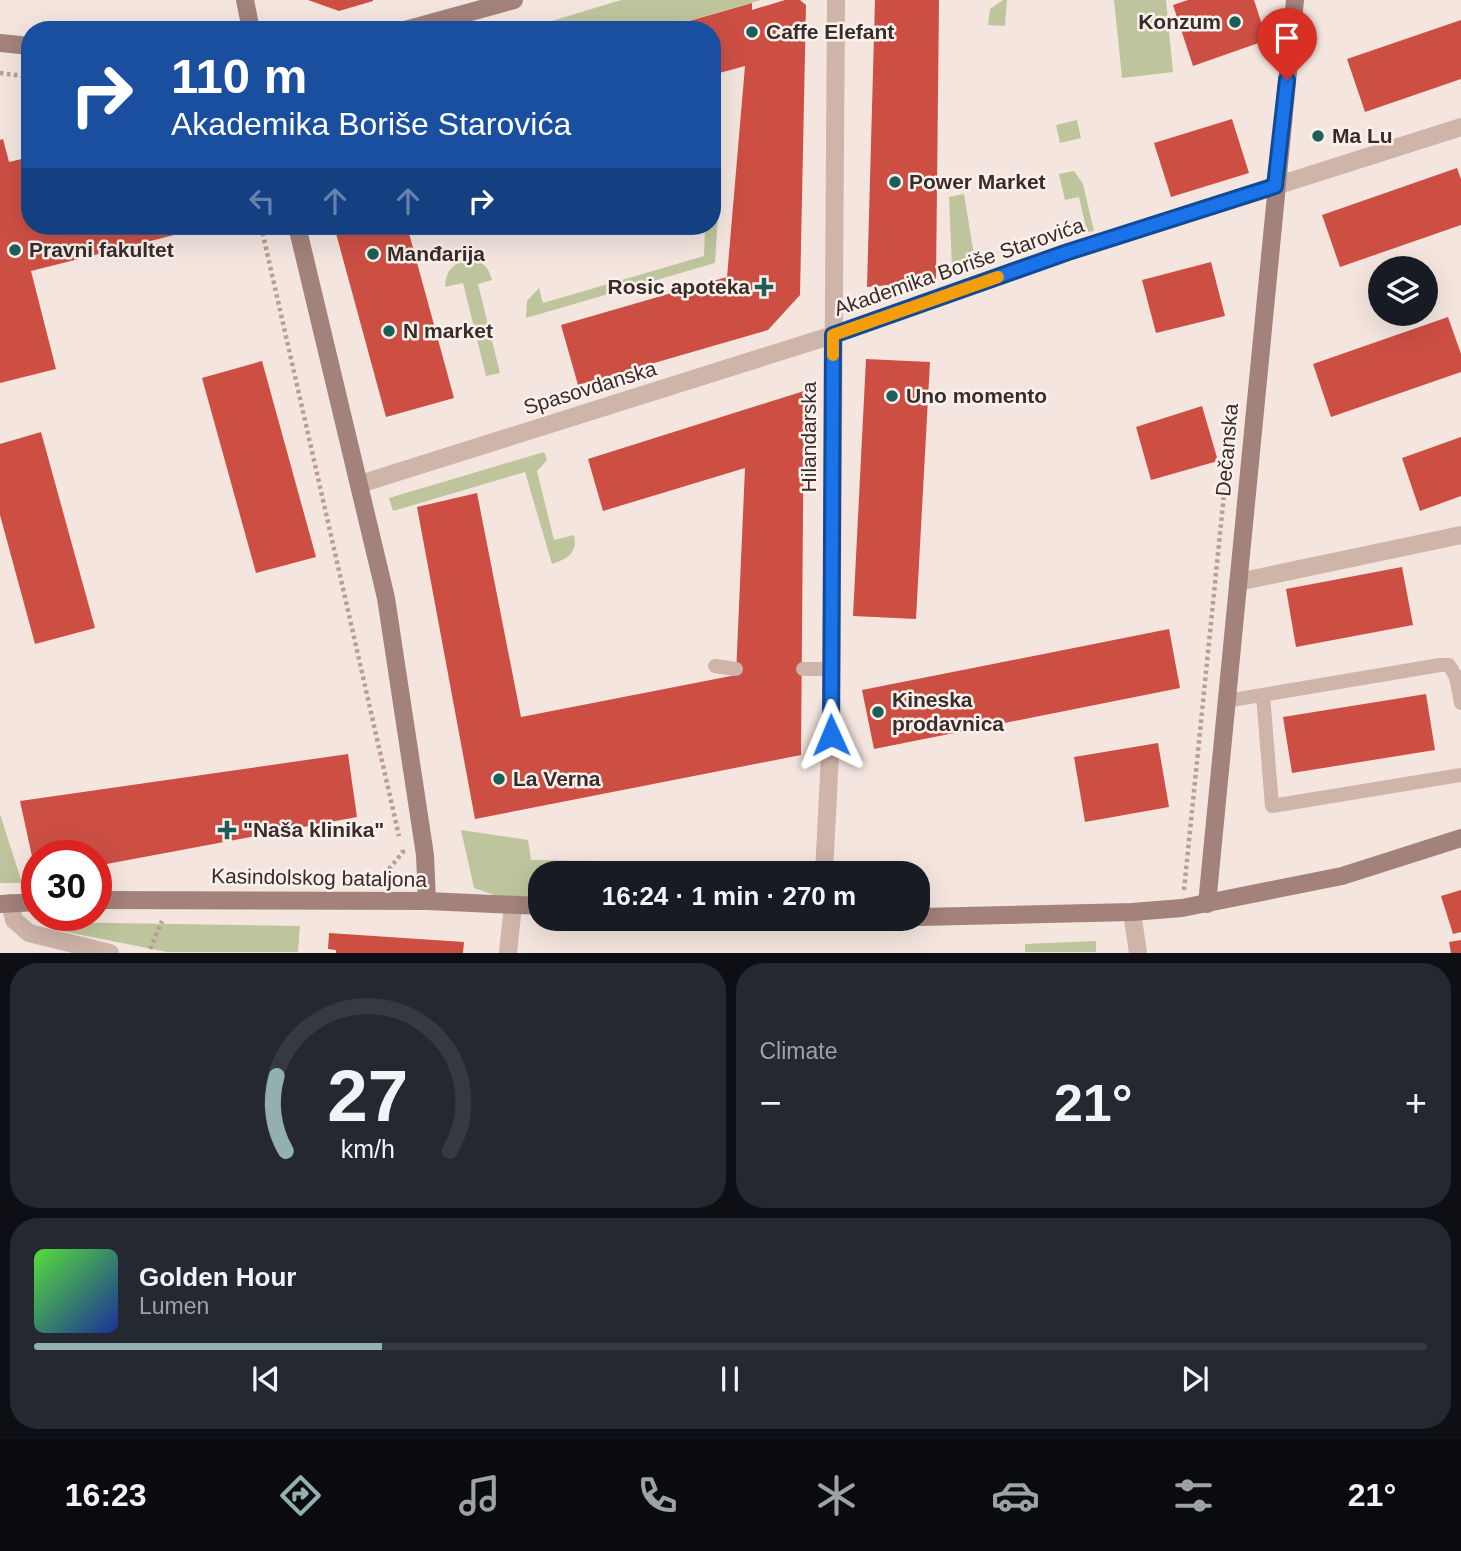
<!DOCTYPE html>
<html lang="en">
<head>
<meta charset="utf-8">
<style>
	body { margin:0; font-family:Helvetica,sans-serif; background:#242831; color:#f1f3f6; height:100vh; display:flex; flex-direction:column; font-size:26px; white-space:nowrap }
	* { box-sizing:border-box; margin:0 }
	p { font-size:23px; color:#9ea1a6 }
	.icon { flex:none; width:38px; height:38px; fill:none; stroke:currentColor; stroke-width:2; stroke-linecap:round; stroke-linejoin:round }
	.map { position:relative; height:953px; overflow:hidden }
	.panel { display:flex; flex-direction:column; gap:10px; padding:10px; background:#0d0f14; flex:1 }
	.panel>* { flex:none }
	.guide { position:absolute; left:21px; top:21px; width:700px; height:214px; border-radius:28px; box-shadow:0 7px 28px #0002; background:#1a4fa0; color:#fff; overflow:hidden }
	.tools { position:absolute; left:1368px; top:256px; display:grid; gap:14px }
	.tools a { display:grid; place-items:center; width:70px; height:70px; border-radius:50%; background:#171b24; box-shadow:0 7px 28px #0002; font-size:35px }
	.speed { position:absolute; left:21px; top:840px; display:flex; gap:14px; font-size:35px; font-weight:700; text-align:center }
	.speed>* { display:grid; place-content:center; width:91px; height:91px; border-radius:50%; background:#171b24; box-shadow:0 7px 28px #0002; line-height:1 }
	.speed .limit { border:10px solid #d22; background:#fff; color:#111 }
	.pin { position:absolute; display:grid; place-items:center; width:60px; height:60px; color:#fff; margin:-72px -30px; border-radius:50% 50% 50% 0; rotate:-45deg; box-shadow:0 0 7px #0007 }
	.pin .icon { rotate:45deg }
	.me { position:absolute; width:77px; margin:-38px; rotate:359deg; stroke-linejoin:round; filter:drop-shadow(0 0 5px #0008) }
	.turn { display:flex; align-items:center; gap:24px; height:147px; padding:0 35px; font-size:32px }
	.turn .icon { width:91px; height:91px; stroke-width:2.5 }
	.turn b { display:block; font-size:49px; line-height:60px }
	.lanes { display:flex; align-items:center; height:66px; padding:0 35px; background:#0003; justify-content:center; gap:35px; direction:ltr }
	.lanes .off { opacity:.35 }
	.big { font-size:52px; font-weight:700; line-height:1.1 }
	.panel .card { flex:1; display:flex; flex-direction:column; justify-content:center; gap:10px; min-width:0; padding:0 24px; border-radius:28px; background:#242831 }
	.panel .dial { align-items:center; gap:0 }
	.dial svg { height:182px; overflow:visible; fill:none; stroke:#363941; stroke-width:7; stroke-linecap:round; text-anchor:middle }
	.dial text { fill:#f1f3f6; stroke:none }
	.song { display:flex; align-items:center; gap:21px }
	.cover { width:84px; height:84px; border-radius:10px; background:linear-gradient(135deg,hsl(110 70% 55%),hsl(230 70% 35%)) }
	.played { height:7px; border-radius:4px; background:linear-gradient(90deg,#91b0af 25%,#363941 25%) }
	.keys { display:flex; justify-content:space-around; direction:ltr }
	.heat { display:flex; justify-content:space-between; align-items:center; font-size:38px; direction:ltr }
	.panel .tiles { flex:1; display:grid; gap:10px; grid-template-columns:1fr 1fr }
	.card:last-child { grid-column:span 2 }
	.trip { position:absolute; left:528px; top:861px; width:402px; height:70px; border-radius:28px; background:#171b24; box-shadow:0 7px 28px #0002; font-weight:700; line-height:70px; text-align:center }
	.menu { display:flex; height:112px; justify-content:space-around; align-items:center; background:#090b0e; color:#9ea1a6 }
	.menu .icon { width:49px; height:49px }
	.menu .current { color:#91b0af }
	.menu b { font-size:32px; color:#f1f3f6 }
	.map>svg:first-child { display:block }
	.green { fill:#bec59d }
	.building { fill:#cd4f44 }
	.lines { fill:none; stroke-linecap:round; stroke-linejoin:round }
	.path { stroke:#ba9d93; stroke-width:4.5; stroke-dasharray:3.5 3.5; stroke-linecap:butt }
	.lane { stroke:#ceb4a9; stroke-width:14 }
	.street { stroke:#ceb4a9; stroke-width:18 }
	.secondary { stroke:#a2827a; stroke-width:18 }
	.route-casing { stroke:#114b97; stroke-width:18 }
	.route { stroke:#1a73e8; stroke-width:12 }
	.slow { stroke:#f59e0b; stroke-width:12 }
	.poi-dot { fill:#1c5f58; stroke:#fbf1ec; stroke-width:2.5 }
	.labels { text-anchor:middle; stroke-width:5; stroke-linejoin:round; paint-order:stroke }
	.poi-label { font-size:21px; font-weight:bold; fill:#3a2c29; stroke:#fbf1ec; text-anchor:start }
	.street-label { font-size:21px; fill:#3a2c29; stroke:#fbf1ec }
</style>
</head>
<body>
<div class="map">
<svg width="1461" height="953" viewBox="0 0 1461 953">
	<rect width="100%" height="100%" fill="#f4e6df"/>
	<g class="green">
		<polygon points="621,0 761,0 656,30 522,30"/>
		<polygon points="1003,0 1007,0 1005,26 988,25 990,9"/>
		<polygon points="1114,0 1166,0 1173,72 1122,78"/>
		<polygon points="1077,120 1081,138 1060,143 1056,125"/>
		<polygon points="712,169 721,169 715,263 526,318 527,301 539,288 543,303 704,256 705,226 712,226"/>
		<polygon points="1074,171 1083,184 1094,231 1087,232 1079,197 1065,200 1059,174"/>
		<polygon points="964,194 975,261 952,268 949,197"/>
		<path d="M466,259C481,261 488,264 492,280L478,284L500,373L486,376L463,283L445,287C446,271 451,266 466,259Z"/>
		<path d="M544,452L547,460L537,471L554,540L574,535C578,553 567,559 552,564L525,472L393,511L389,498Z"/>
		<polygon points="0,814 22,883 0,883"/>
		<polygon points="461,830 528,840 531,860 816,864 813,873 541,873 541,899 502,898 474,888"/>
		<polygon points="48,922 300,926 298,952 167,952 52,929"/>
		<polygon points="1096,941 1096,952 1025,952 1025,944"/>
	</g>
	<g class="building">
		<polygon points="308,0 373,0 373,1 339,11"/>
		<polygon points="785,0 800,0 806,5 800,295 768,330 578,385 561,325 727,277 745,66 712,75 712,30 661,29 752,3 752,10"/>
		<polygon points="875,0 939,0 936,281 867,287"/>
		<polygon points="1188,0 1254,0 1267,40 1193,66 1173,5"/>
		<polygon points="1461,20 1461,79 1365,112 1347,59"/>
		<polygon points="1232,119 1249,173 1171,197 1154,143"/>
		<polygon points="3,139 9,162 30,157 30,226 206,227 31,271 56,369 0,383 0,140"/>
		<polygon points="1457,168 1461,179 1461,225 1340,267 1322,215"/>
		<polygon points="334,226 407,226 454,398 386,417"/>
		<polygon points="1211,262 1225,316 1156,333 1142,280"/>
		<polygon points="1448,317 1461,354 1461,372 1331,417 1313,364"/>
		<polygon points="866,359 930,362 916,619 853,616"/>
		<polygon points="262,361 316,557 256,573 202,378"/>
		<polygon points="804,391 801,755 475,819 417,507 477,493 521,717 736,675 745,468 603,511 588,459"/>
		<polygon points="1202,406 1218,461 1151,480 1136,427"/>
		<polygon points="41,432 95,628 35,644 0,515 0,444"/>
		<polygon points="1461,437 1461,496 1420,511 1402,458"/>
		<polygon points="1402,567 1413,625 1296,647 1286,589"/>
		<polygon points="1169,629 1180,688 874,749 862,690"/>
		<polygon points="1426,694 1435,750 1292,773 1283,717"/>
		<polygon points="1158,743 1169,807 1085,822 1074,757"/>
		<polygon points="348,754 357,817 96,866 96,856 37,856 36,875 20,801"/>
		<polygon points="1461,890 1461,932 1453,934 1441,896"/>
		<polygon points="329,933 464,942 463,953 336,953 336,950 328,949"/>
		<polygon points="1461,940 1461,953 1451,953 1449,942"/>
	</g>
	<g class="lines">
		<g class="path">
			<polyline points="0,73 30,77"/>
			<polyline points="261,226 399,836"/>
			<polyline points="380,880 403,852 402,848"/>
			<polyline points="1184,890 1231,425"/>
			<polyline points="62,918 88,918"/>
			<polyline points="150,949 162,921"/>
		</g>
		<g class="lane">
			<polyline points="715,666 736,669"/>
			<polyline points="803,669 830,669"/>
			<polyline points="1263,695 1272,806 1461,775"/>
			<polyline points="1226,701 1440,665 1449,665 1456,677 1461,703"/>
		</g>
		<g class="street">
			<polyline points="360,484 833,335 1068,252 1461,127"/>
			<polyline points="1238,582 1461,535"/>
			<polyline points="824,873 831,735 836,0"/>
			<polyline points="10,903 14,920 29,933 110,953"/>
			<polyline points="1132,912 1138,953"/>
			<polyline points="508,953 513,905"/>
		</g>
		<g class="secondary">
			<polyline points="245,0 251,30"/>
			<polyline points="405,30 514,0"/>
			<polyline points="0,43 30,46"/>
			<polyline points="297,226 386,598 425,855 427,901"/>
			<polyline points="96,900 427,901 541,906"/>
			<polyline points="0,904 37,902"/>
			<polyline points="1207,904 1295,0"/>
			<polyline points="919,917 1132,912 1182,908 1342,876 1461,838"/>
		</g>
	</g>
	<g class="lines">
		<defs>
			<polyline id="route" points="831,735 833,335 1068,252 1275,186 1287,80"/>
		</defs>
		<use href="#route" class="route-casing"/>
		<use href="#route" class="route"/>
		<polyline class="slow" points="833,355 833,335 998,277"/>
	</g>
	<g class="poi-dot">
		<circle cx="1235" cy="22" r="7"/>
		<circle cx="752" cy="32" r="7"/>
		<circle cx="1318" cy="136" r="7"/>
		<circle cx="895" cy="182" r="7"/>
		<circle cx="15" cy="250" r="7"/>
		<circle cx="373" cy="254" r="7"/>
		<path d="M760.5 276.5h7v7h7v7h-7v7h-7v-7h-7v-7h7z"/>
		<circle cx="389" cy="331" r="7"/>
		<circle cx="892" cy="396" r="7"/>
		<circle cx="878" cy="712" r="7"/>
		<circle cx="499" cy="779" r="7"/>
		<path d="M223.5 819.5h7v7h7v7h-7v7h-7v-7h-7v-7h7z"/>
	</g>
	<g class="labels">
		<g class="poi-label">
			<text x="1221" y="29" text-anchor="end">Konzum</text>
			<text x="766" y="39">Caffe Elefant</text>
			<text x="1332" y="143">Ma Lu</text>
			<text x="909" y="189">Power Market</text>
			<text x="29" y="257">Pravni fakultet</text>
			<text x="387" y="261">Manđarija</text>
			<text x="750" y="294" text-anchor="end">Rosic apoteka</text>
			<text x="403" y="338">N market</text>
			<text x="906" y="403">Uno momento</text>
			<text x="892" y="707">Kineska<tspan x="892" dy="24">prodavnica</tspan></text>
			<text x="513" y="786">La Verna</text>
			<text x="243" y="837">"Naša klinika"</text>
		</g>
		<g class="street-label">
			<text transform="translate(959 267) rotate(-19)" y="7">Akademika Boriše Starovića</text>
			<text transform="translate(590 388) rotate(-17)" y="7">Spasovdanska</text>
			<text transform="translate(809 437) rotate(-90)" y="7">Hilandarska</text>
			<text transform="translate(1227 450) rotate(-85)" y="7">Dečanska</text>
			<text transform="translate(319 878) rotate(1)" y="7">Kasindolskog bataljona</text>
		</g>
	</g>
</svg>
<div class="tools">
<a><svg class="icon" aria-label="layers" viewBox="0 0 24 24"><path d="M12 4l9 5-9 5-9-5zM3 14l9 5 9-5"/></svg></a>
</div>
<div class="speed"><div class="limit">30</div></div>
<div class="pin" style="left:1287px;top:80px;background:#d93025"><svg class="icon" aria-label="arrive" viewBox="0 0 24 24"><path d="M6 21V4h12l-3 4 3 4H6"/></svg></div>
<svg class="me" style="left:831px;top:735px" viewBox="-20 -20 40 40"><path d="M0-17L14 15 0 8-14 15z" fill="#1a73e8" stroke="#fff" stroke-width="4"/></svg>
<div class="trip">16:24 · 1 min · 270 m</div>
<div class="guide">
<div class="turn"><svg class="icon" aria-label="right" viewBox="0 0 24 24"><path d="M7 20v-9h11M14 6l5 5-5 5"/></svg><div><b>110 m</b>Akademika Boriše Starovića</div></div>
<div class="lanes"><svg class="icon off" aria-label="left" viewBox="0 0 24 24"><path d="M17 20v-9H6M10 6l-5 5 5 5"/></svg><svg class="icon off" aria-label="ahead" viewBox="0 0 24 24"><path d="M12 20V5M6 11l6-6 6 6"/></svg><svg class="icon off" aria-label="ahead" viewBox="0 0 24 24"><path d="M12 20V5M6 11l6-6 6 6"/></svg><svg class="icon" aria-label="right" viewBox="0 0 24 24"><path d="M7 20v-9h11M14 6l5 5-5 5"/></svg></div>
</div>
</div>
<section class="panel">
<div class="tiles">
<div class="card dial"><svg viewBox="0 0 100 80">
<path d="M14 69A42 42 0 1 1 86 69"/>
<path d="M14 69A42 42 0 0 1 10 36" stroke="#91b0af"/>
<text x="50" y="56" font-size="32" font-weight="700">27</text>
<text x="50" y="72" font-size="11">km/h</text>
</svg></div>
<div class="card"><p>Climate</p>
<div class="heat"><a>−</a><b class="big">21°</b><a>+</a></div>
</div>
<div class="card">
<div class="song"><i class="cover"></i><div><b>Golden Hour</b><p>Lumen</p></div></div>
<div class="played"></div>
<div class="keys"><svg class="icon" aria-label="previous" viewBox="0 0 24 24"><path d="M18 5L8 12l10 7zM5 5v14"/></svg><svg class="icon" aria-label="pause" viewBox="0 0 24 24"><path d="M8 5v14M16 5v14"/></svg><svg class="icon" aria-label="next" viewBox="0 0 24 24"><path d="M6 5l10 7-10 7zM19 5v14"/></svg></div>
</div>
</div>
</section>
<nav class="menu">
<b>16:23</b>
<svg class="icon current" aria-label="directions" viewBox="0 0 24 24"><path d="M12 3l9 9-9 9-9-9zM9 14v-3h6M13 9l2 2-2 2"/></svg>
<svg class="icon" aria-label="music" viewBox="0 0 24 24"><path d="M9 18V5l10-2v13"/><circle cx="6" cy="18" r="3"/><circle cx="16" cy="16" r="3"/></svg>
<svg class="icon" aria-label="phone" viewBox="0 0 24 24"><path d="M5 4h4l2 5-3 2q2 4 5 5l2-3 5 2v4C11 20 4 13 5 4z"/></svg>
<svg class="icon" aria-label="climate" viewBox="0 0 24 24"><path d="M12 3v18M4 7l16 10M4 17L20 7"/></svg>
<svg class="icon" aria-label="car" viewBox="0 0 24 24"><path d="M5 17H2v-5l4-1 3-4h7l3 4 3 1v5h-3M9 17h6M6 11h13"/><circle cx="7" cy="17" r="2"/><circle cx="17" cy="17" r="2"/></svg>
<svg class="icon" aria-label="filters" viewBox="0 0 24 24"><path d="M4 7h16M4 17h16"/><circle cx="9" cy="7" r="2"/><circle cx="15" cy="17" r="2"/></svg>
<b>21°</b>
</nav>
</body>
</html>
